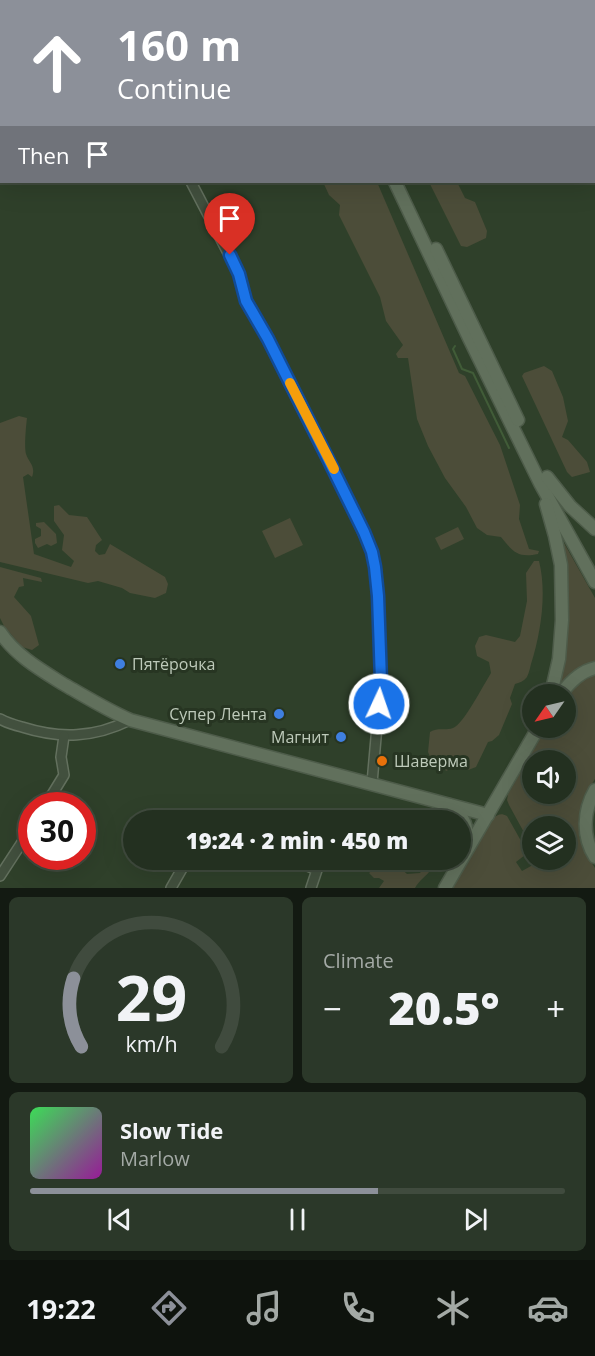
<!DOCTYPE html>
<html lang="en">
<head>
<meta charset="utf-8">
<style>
	body { margin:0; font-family:"Open Sans",sans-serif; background:#2b3829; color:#f1f3f6; height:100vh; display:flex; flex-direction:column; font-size:22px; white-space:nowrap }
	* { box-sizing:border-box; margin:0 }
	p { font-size:20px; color:#a3a9a5 }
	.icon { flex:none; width:33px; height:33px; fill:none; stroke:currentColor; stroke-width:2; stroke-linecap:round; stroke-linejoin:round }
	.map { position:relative; height:888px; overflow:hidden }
	.side { display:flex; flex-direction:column; gap:9px; padding:9px; background:#131a12; flex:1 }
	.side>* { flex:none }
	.hud { position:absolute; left:0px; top:0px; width:596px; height:183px; box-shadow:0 6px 24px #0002,0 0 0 2px #404b3e; background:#8c9099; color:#fff; overflow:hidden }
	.needle { width:39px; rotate:236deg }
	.fabs { position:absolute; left:522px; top:684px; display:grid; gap:12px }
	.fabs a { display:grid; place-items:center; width:54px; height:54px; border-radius:50%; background:#233020; box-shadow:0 6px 24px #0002,0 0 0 2px #404b3e; font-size:30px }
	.speed { position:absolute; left:18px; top:792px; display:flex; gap:12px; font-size:30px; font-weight:700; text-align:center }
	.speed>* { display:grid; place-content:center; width:78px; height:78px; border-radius:50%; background:#233020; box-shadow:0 6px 24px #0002,0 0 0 2px #404b3e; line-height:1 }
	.speed .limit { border:9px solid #d22; background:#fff; color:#111 }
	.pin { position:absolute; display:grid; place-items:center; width:51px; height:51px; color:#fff; margin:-62px -26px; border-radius:50% 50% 50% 0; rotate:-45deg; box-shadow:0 0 6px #0007 }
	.pin .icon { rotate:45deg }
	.me { position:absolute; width:66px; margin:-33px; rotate:3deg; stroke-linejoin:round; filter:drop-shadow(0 0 4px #0008) }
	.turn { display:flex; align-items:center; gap:21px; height:126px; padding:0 18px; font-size:27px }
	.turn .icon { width:78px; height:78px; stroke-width:2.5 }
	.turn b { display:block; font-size:42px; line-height:51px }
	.then { display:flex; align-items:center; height:57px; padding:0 18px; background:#0003; gap:12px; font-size:22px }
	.big { font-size:45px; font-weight:800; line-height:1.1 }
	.side .tile { flex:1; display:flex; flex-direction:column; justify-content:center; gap:9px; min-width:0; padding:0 21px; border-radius:9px; background:#2b3829 }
	.side .dial { align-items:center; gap:0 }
	.dial svg { height:156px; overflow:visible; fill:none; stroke:#404b3e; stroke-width:7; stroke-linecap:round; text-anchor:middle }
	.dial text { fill:#f1f3f6; stroke:none }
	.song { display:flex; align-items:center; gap:18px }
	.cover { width:72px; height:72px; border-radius:9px; background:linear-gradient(135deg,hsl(130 70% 55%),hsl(300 70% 35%)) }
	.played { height:6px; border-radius:3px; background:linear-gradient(90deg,#8c9099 65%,#404b3e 65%) }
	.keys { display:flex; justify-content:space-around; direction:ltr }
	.heat { display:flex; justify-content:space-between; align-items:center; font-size:33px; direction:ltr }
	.side .tiles { flex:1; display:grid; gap:9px; grid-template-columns:1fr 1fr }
	.tile:last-child { grid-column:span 2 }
	.trip { position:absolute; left:123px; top:810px; width:348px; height:60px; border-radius:30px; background:#233020; box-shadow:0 6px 24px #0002,0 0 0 2px #404b3e; font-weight:800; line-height:60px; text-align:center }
	.dock { display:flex; height:96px; justify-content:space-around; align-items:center; background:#0e130d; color:#a3a9a5 }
	.dock .icon { width:42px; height:42px }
	.dock .active { color:#8c9099 }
	.dock b { font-size:27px; color:#f1f3f6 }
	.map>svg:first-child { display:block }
	.green { fill:#4c4d39; fill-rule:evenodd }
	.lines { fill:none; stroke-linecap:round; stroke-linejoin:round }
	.stream { stroke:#415c38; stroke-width:2 }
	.minor-casing { stroke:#63705e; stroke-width:12 }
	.major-casing { stroke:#4e5c4a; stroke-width:15 }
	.minor { stroke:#42503e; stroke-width:9 }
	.major { stroke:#61705c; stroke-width:12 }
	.route-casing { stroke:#114b97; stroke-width:15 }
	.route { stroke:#1a73e8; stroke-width:10 }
	.slow { stroke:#f59e0b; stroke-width:10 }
	.shop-dot { fill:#3f7fe0; stroke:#273522; stroke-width:2 }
	.food-dot { fill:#e8710a; stroke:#273522; stroke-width:2 }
	.labels { text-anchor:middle; stroke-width:6; stroke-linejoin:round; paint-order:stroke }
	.poi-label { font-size:16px; fill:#becaba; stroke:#273522; text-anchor:start }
</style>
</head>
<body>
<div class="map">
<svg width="595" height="888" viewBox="0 0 595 888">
	<rect width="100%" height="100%" fill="#2f402a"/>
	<g class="green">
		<path d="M323,182H377L459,373L465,376L500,445L520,505L519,519L529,549L539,551L538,554C518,558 513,552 501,537L487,535L477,528L466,507L445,478L428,446L417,419L408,358H398L396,354L403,345L386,321L380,297L339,215L340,205L329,195Z"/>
		<polygon points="429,182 457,182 465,198 475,202 487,231 486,238 467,247 461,246"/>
		<polygon points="544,366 552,371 563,397 568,421 562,437 568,440 587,462 590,472 572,477 567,472 522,376 524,373"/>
		<path d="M19,416L27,418C26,426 24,447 26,454C29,463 36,466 32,477L28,474L23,477L34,554L71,567L74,561L62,550L64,535L54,521V506L59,505L69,515L87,517L102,540L96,545L95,551L99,555L105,554L110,544L165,577L168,584L166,593L155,598L130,593L122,588L98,581L88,583L0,562V423Z"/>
		<polygon points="290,518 303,545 275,558 262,531"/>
		<polygon points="44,522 56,534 57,543 51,546 47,544 38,548 35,543 35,539 41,536 41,529 36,526 36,523"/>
		<polygon points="458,527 464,539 441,550 435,538"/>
		<path d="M562,542L564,543L595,598V662C578,666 567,676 557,689C560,674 564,658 566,642C571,609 568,575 562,542Z"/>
		<path d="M534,561H539C547,592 541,633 531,664C530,668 529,673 527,677C524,681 519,683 515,684L510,698L512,704L499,735L492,741L488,742L476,767L468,770L459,765L446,771L443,766L446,761L431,759L428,752L430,732C438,727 445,731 453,728C463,725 484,684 491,673L489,662L477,656L475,646L479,637L486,635L515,642L520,636L527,601L526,573Z"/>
		<polygon points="0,567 41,578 42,582 23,578 24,586 19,587 14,597 31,616 39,645 32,650 22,647 4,626 0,618"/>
		<path d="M595,673V779L584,797L579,818V836L586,854L595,868V888H453L493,818C499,814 501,813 507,816L525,848V855L516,862L522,871L540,861V860H566V826H532V847L509,805L507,800L508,794L546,728H566C566,690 562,692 595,673ZM532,760H566V794H532Z"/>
		<path d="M384,863L397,865L407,874L420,873L426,864L431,863L432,868C427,876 419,880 415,888H379L384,881L379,878H374L369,873L380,864Z"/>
	</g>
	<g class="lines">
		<polyline class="stream" points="455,346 453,349 462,369 473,373 509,448"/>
		<defs>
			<g id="minor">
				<polyline points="501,0 502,2"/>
				<polyline points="530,0 548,2"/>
				<polyline points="447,2 476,0"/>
				<polyline points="594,19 595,19"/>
				<polyline points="594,97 595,98"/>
				<polyline points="191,182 239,274 246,301 268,339 329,459 372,552 376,567 378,596 381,681 372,783"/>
				<path d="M0,719C7,723 14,725 22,727C60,739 94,738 130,720"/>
				<polyline points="45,806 64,775 61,757 64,736"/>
				<polyline points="293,860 317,870 311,888"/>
				<polyline points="0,876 32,827"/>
				<polyline points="171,888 187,860"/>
			</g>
			<g id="major">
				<polyline points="312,0 313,2"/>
				<polyline points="395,182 469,338 540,483 595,582"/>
				<polyline points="436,249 518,420"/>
				<polyline points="547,477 570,506 595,529"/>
				<polyline points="546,504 555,536 561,565 562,620 559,659 551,694"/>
				<path d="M0,632C16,656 41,670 65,685C86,697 107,710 130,720L488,815"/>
				<path d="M561,694C569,683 581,671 595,668"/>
				<path d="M595,790C583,811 582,837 595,857"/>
				<path d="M449,805C467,818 467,827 468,848"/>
				<polyline points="445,888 538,728"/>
			</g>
		</defs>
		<use href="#minor" class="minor-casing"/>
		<use href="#major" class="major-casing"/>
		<use href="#minor" class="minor"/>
		<use href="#major" class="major"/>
	</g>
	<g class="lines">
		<defs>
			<polyline id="route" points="230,255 239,274 246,301 268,339 328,459 364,532 372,552 375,567 378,596 381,681 379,704"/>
		</defs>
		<use href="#route" class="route-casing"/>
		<use href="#route" class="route"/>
		<polyline class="slow" points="290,383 334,469"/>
	</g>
	<g class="shop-dot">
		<circle cx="120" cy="664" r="6"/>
		<circle cx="279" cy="714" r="6"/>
		<circle cx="341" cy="737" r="6"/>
	</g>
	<circle class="food-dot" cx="382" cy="761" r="6"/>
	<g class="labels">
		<g class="poi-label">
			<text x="132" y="670">Пятёрочка</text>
			<text x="267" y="720" text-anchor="end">Супер Лента</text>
			<text x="329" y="743" text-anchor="end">Магнит</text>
			<text x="394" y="767">Шаверма</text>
		</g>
	</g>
</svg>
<div class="fabs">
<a><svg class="needle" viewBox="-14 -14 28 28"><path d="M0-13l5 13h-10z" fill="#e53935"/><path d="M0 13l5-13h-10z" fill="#a3a9a5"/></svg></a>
<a><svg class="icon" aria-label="sound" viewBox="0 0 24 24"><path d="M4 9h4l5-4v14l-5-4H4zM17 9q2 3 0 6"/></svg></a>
<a><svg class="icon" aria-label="layers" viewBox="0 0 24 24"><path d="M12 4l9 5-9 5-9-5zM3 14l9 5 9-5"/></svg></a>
</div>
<div class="speed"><div class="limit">30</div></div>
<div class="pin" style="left:230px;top:255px;background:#d93025"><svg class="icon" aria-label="arrive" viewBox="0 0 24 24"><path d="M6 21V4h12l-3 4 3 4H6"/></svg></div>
<svg class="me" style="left:379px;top:704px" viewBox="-20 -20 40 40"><circle r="17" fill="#1a73e8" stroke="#fff" stroke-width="3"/><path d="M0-11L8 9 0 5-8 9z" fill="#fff"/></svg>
<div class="trip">19:24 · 2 min · 450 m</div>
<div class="hud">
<div class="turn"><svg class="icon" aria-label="ahead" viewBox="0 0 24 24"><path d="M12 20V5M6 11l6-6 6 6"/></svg><div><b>160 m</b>Continue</div></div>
<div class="then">Then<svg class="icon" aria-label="arrive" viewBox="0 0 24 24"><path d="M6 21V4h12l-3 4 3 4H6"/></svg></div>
</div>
</div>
<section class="side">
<div class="tiles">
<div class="tile dial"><svg viewBox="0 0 100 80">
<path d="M14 69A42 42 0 1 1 86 69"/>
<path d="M14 69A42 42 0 0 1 10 34" stroke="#8c9099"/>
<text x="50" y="56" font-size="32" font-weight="700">29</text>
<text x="50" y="72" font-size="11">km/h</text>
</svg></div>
<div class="tile"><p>Climate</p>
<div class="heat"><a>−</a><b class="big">20.5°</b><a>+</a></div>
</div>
<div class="tile">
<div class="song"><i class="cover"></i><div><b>Slow Tide</b><p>Marlow</p></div></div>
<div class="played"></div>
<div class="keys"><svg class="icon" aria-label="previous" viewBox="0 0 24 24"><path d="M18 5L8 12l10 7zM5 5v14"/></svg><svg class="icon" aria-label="pause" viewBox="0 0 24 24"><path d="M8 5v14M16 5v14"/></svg><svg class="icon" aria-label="next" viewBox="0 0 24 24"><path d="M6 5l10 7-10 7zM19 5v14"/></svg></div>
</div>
</div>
</section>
<nav class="dock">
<b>19:22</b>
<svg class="icon active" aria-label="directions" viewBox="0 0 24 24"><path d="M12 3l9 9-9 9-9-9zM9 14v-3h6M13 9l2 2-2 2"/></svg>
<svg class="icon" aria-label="music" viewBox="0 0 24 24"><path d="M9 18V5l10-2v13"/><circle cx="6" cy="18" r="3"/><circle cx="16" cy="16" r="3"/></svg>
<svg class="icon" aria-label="phone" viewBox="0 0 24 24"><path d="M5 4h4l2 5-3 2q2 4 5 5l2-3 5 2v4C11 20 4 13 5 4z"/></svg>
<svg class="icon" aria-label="climate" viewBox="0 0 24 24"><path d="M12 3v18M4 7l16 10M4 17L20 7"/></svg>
<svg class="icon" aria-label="car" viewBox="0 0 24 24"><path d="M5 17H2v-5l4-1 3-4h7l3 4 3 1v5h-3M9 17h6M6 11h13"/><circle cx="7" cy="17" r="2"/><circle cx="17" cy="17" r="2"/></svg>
</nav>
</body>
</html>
